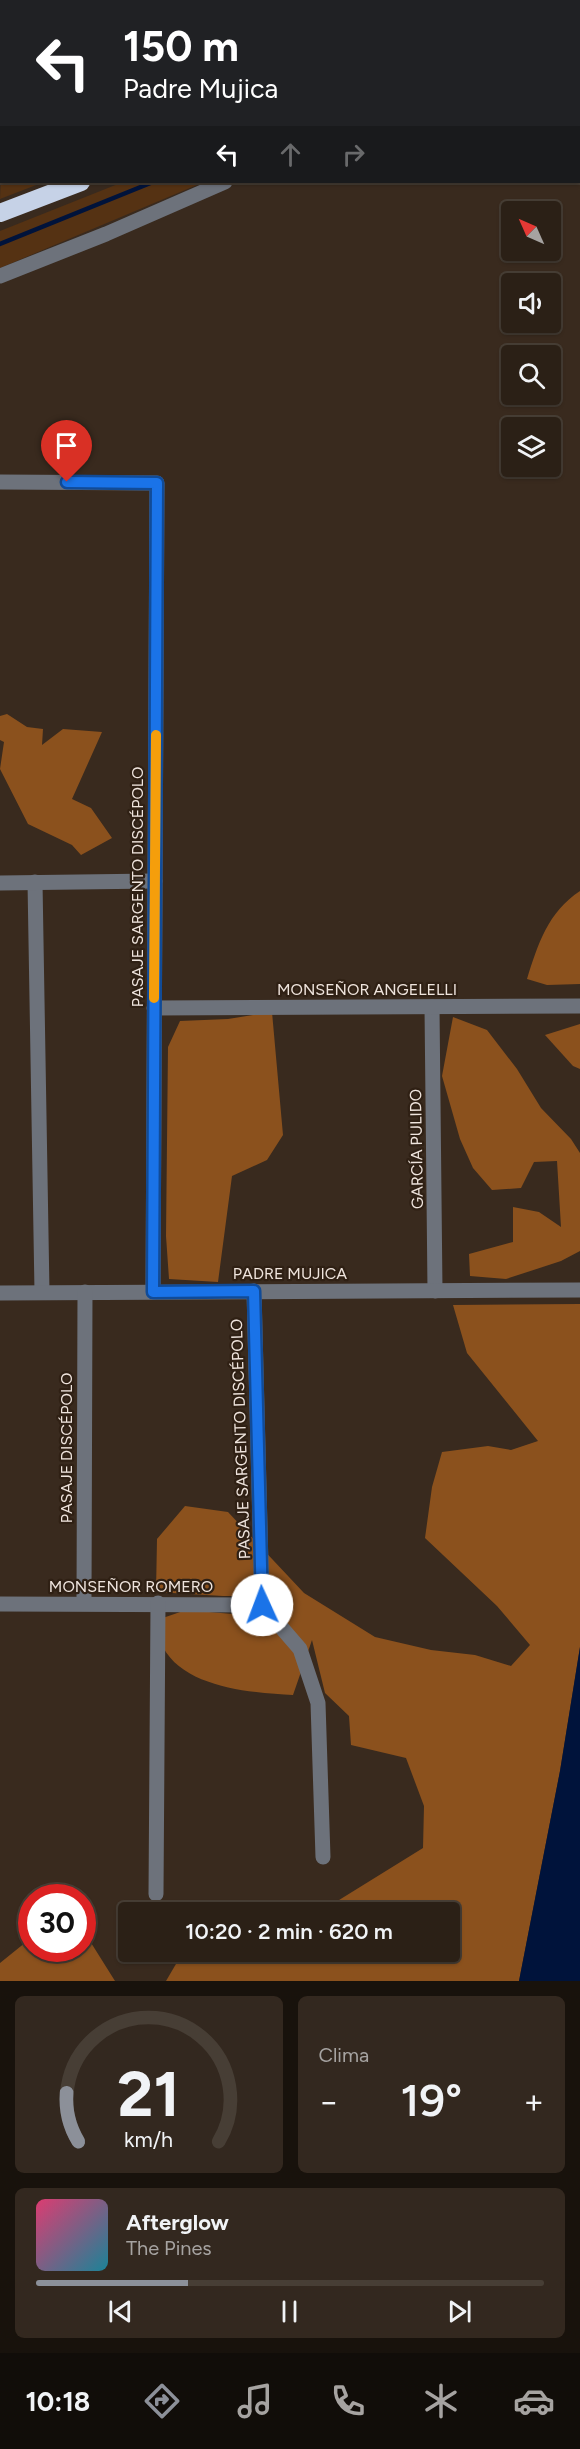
<!DOCTYPE html>
<html lang="es">
<head>
<meta charset="utf-8">
<style>
	body { margin:0; font-family:Figtree,sans-serif; background:#33281f; color:#f1f3f6; height:100vh; display:flex; flex-direction:column; font-size:22px; white-space:nowrap }
	* { box-sizing:border-box; margin:0 }
	p { font-size:20px; color:#a6a3a1 }
	.icon { flex:none; width:33px; height:33px; fill:none; stroke:currentColor; stroke-width:2; stroke-linecap:round; stroke-linejoin:round }
	.map { position:relative; height:1981px; overflow:hidden }
	.drawer { display:flex; flex-direction:column; gap:15px; padding:15px; background:#18120c; flex:1 }
	.drawer>* { flex:none }
	.banner { position:absolute; left:0px; top:0px; width:580px; height:183px; box-shadow:0 2px 4px #0004,0 0 0 2px #473e35; background:#202124; color:#fff; overflow:hidden }
	.needle { width:39px; rotate:315deg }
	.controls { position:absolute; left:501px; top:201px; display:grid; gap:12px }
	.controls a { display:grid; place-items:center; width:60px; height:60px; border-radius:6px; background:#2b2016; box-shadow:0 2px 4px #0004,0 0 0 2px #473e35; font-size:30px }
	.speed { position:absolute; left:18px; top:1884px; display:flex; gap:12px; font-size:30px; font-weight:700; text-align:center }
	.speed>* { display:grid; place-content:center; width:78px; height:78px; border-radius:50%; background:#2b2016; box-shadow:0 2px 4px #0004,0 0 0 2px #473e35; line-height:1 }
	.speed .limit { border:9px solid #d22; background:#fff; color:#111 }
	.pin { position:absolute; display:grid; place-items:center; width:51px; height:51px; color:#fff; margin:-62px -26px; border-radius:50% 50% 50% 0; rotate:-45deg; box-shadow:0 0 6px #0007 }
	.pin .icon { rotate:45deg }
	.me { position:absolute; width:66px; margin:-33px; rotate:358deg; stroke-linejoin:round; filter:drop-shadow(0 0 4px #0008) }
	.turn { display:flex; align-items:center; gap:21px; height:126px; padding:0 24px; font-size:27px }
	.turn .icon { width:78px; height:78px; stroke-width:2.5 }
	.turn b { display:block; font-size:42px; line-height:51px }
	.lanes { display:flex; align-items:center; height:57px; padding:0 24px; background:#0003; justify-content:center; gap:30px; direction:ltr }
	.lanes .off { opacity:.35 }
	.big { font-size:45px; font-weight:600; line-height:1.1 }
	.drawer .card { flex:1; display:flex; flex-direction:column; justify-content:center; gap:9px; min-width:0; padding:0 21px; border-radius:9px; background:#33281f }
	.drawer .dial { align-items:center; gap:0 }
	.dial svg { height:156px; overflow:visible; fill:none; stroke:#473e35; stroke-width:7; stroke-linecap:round; text-anchor:middle }
	.dial text { fill:#f1f3f6; stroke:none }
	.song { display:flex; align-items:center; gap:18px }
	.cover { width:72px; height:72px; border-radius:9px; background:linear-gradient(135deg,hsl(340 70% 55%),hsl(190 70% 35%)) }
	.played { height:6px; border-radius:3px; background:linear-gradient(90deg,#8c9099 30%,#473e35 30%) }
	.keys { display:flex; justify-content:space-around; direction:ltr }
	.heat { display:flex; justify-content:space-between; align-items:center; font-size:33px; direction:ltr }
	.drawer .tiles { flex:1; display:grid; gap:15px; grid-template-columns:1fr 1fr }
	.card:last-child { grid-column:span 2 }
	.trip { position:absolute; left:118px; top:1902px; width:342px; height:60px; border-radius:6px; background:#2b2016; box-shadow:0 2px 4px #0004,0 0 0 2px #473e35; font-weight:600; line-height:60px; text-align:center }
	.menu { display:flex; height:96px; justify-content:space-around; align-items:center; background:#110d09; color:#a6a3a1 }
	.menu .icon { width:42px; height:42px }
	.menu .on { color:#8c9099 }
	.menu b { font-size:27px; color:#f1f3f6 }
	.map>svg:first-child { display:block }
	.green { fill:#553213 }
	.forest { fill:#8b511d }
	.water { fill:#00133b }
	.lines { fill:none; stroke-linecap:round; stroke-linejoin:round }
	.stream { stroke:#00133b; stroke-width:4.5 }
	.minor { stroke:#6d727b; stroke-width:15 }
	.highway { stroke:#c6d2e7; stroke-width:18 }
	.route-casing { stroke:#114b97; stroke-width:15 }
	.route { stroke:#1a73e8; stroke-width:10 }
	.slow { stroke:#f59e0b; stroke-width:10 }
	.labels { text-anchor:middle; stroke-width:4.5; stroke-linejoin:round; paint-order:stroke }
	.street-label { font-size:16px; fill:#efe4dd; stroke:#2f2014 }
</style>
</head>
<body>
<div class="map">
<svg width="580" height="1981" viewBox="0 0 580 1981">
	<rect width="100%" height="100%" fill="#392a1e"/>
	<g class="green">
		<polygon points="232,0 327,0 229,1"/>
		<polygon points="1,175 2,182 44,182 0,199"/>
		<polygon points="123,182 204,182 0,268 0,231"/>
	</g>
	<g class="forest">
		<polygon points="7,714 27,727 43,729 42,745 63,729 102,732 72,799 91,808 112,838 81,855 72,845 28,824 0,769 4,742 0,740 0,716"/>
		<path d="M580,891V984L547,985L527,979C538,944 548,912 580,891Z"/>
		<polygon points="272,1012 283,1135 267,1160 232,1176 218,1282 169,1279 166,1236 168,1047 180,1021 228,1019"/>
		<polygon points="453,1017 487,1030 517,1069 541,1108 571,1139 580,1153 580,1251 561,1261 506,1279 470,1276 469,1254 513,1242 513,1207 539,1212 561,1227 557,1161 534,1162 521,1188 492,1190 473,1168 460,1139 442,1076"/>
		<polygon points="580,1024 580,1069 573,1066 545,1035"/>
		<path d="M580,1304V1647L560,1771L519,1981H166L183,1952H450V1912H230L261,1902L331,1905L423,1848L424,1806L406,1758L351,1745L349,1716L325,1693L312,1640L293,1695C253,1693 184,1688 163,1647C159,1639 157,1629 154,1621L186,1610L269,1617L277,1596H223L156,1592L157,1539L185,1506L228,1512L304,1593L375,1637L431,1650L475,1655L511,1666L530,1645L497,1606L425,1538L432,1487L442,1452L488,1446L511,1450L538,1441L467,1353L453,1305Z"/>
		<polygon points="83,1930 115,1981 0,1981 0,1963 31,1938 32,1948 82,1948"/>
	</g>
	<polygon class="water" points="580,1647 580,1981 519,1981 560,1771"/>
	<g class="lines">
		<g class="stream">
			<polyline points="218,2 221,0"/>
			<polyline points="375,2 377,0"/>
			<polyline points="501,2 503,0"/>
			<polyline points="0,97 2,97"/>
			<polyline points="0,179 2,179"/>
			<polyline points="0,244 153,182"/>
		</g>
		<g class="minor">
			<polyline points="199,2 202,0"/>
			<polyline points="565,2 567,0"/>
			<polyline points="0,87 2,87"/>
			<polyline points="0,276 106,234 225,182"/>
			<polyline points="0,482 157,483 153,1292"/>
			<polyline points="35,882 42,1292"/>
			<polyline points="0,883 155,881"/>
			<polyline points="432,1007 435,1291"/>
			<polyline points="154,1008 580,1006"/>
			<polyline points="254,1291 262,1605 300,1649 318,1703 323,1857"/>
			<polyline points="0,1293 580,1290"/>
			<polyline points="84,1603 85,1292"/>
			<polyline points="0,1604 262,1605"/>
			<polyline points="156,1894 158,1603"/>
		</g>
		<g class="highway">
			<polyline points="346,2 349,0"/>
			<polyline points="452,2 454,0"/>
			<polyline points="0,157 2,156"/>
			<polyline points="0,213 81,182"/>
		</g>
	</g>
	<g class="lines">
		<defs>
			<polyline id="route" points="67,482 157,483 153,1292 254,1291 262,1605"/>
		</defs>
		<use href="#route" class="route-casing"/>
		<use href="#route" class="route"/>
		<polyline class="slow" points="154,998 156,735"/>
	</g>
	<g class="labels">
		<g class="street-label">
			<text transform="translate(137 887) rotate(-90)" y="6">PASAJE SARGENTO DISCÉPOLO</text>
			<text x="367" y="995">MONSEÑOR ANGELELLI</text>
			<text transform="translate(416 1149) rotate(-91)" y="6">GARCÍA PULIDO</text>
			<text x="290" y="1279">PADRE MUJICA</text>
			<text transform="translate(240 1439) rotate(-92)" y="6">PASAJE SARGENTO DISCÉPOLO</text>
			<text transform="translate(66 1448) rotate(-90)" y="6">PASAJE DISCÉPOLO</text>
			<text x="131" y="1592">MONSEÑOR ROMERO</text>
		</g>
	</g>
</svg>
<div class="controls">
<a><svg class="needle" viewBox="-14 -14 28 28"><path d="M0-13l5 13h-10z" fill="#e53935"/><path d="M0 13l5-13h-10z" fill="#a6a3a1"/></svg></a>
<a><svg class="icon" aria-label="sound" viewBox="0 0 24 24"><path d="M4 9h4l5-4v14l-5-4H4zM17 9q2 3 0 6"/></svg></a>
<a><svg class="icon" aria-label="search" viewBox="0 0 24 24"><circle cx="10" cy="10" r="6"/><path d="M15 15l6 6"/></svg></a>
<a><svg class="icon" aria-label="layers" viewBox="0 0 24 24"><path d="M12 4l9 5-9 5-9-5zM3 14l9 5 9-5"/></svg></a>
</div>
<div class="speed"><div class="limit">30</div></div>
<div class="pin" style="left:67px;top:482px;background:#d93025"><svg class="icon" aria-label="arrive" viewBox="0 0 24 24"><path d="M6 21V4h12l-3 4 3 4H6"/></svg></div>
<svg class="me" style="left:262px;top:1605px" viewBox="-20 -20 40 40"><circle r="19" fill="#fff"/><path d="M0-13L10 11 0 6-10 11z" fill="#1a73e8"/></svg>
<div class="trip">10:20 · 2 min · 620 m</div>
<div class="banner">
<div class="turn"><svg class="icon" aria-label="left" viewBox="0 0 24 24"><path d="M17 20v-9H6M10 6l-5 5 5 5"/></svg><div><b>150 m</b>Padre Mujica</div></div>
<div class="lanes"><svg class="icon" aria-label="left" viewBox="0 0 24 24"><path d="M17 20v-9H6M10 6l-5 5 5 5"/></svg><svg class="icon off" aria-label="ahead" viewBox="0 0 24 24"><path d="M12 20V5M6 11l6-6 6 6"/></svg><svg class="icon off" aria-label="right" viewBox="0 0 24 24"><path d="M7 20v-9h11M14 6l5 5-5 5"/></svg></div>
</div>
</div>
<section class="drawer">
<div class="tiles">
<div class="card dial"><svg viewBox="0 0 100 80">
<path d="M14 69A42 42 0 1 1 86 69"/>
<path d="M14 69A42 42 0 0 1 8 44" stroke="#8c9099"/>
<text x="50" y="56" font-size="32" font-weight="700">21</text>
<text x="50" y="72" font-size="11">km/h</text>
</svg></div>
<div class="card"><p>Clima</p>
<div class="heat"><a>−</a><b class="big">19°</b><a>+</a></div>
</div>
<div class="card">
<div class="song"><i class="cover"></i><div><b>Afterglow</b><p>The Pines</p></div></div>
<div class="played"></div>
<div class="keys"><svg class="icon" aria-label="previous" viewBox="0 0 24 24"><path d="M18 5L8 12l10 7zM5 5v14"/></svg><svg class="icon" aria-label="pause" viewBox="0 0 24 24"><path d="M8 5v14M16 5v14"/></svg><svg class="icon" aria-label="next" viewBox="0 0 24 24"><path d="M6 5l10 7-10 7zM19 5v14"/></svg></div>
</div>
</div>
</section>
<nav class="menu">
<b>10:18</b>
<svg class="icon on" aria-label="directions" viewBox="0 0 24 24"><path d="M12 3l9 9-9 9-9-9zM9 14v-3h6M13 9l2 2-2 2"/></svg>
<svg class="icon" aria-label="music" viewBox="0 0 24 24"><path d="M9 18V5l10-2v13"/><circle cx="6" cy="18" r="3"/><circle cx="16" cy="16" r="3"/></svg>
<svg class="icon" aria-label="phone" viewBox="0 0 24 24"><path d="M5 4h4l2 5-3 2q2 4 5 5l2-3 5 2v4C11 20 4 13 5 4z"/></svg>
<svg class="icon" aria-label="climate" viewBox="0 0 24 24"><path d="M12 3v18M4 7l16 10M4 17L20 7"/></svg>
<svg class="icon" aria-label="car" viewBox="0 0 24 24"><path d="M5 17H2v-5l4-1 3-4h7l3 4 3 1v5h-3M9 17h6M6 11h13"/><circle cx="7" cy="17" r="2"/><circle cx="17" cy="17" r="2"/></svg>
</nav>
</body>
</html>
